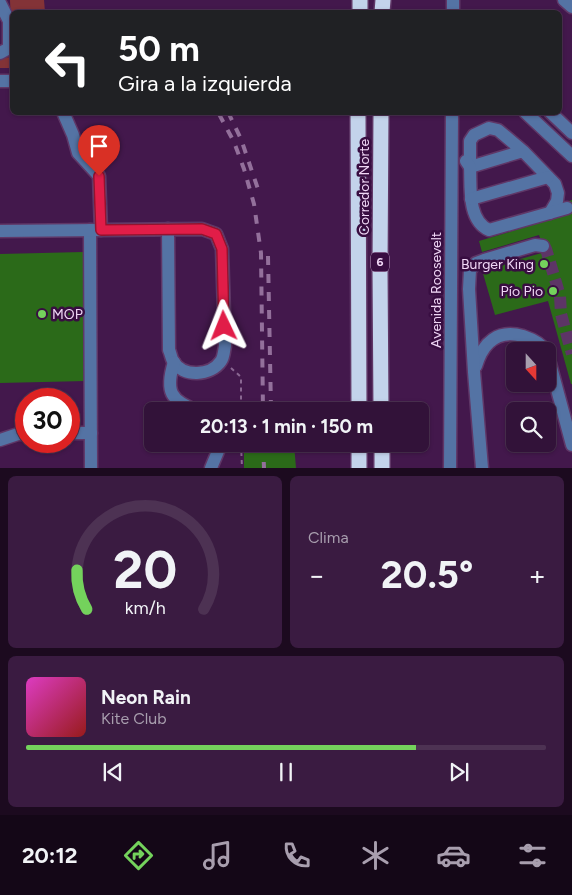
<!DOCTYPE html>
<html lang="es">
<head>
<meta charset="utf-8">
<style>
	body { margin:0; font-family:Figtree,sans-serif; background:#3a1b41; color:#f1f3f6; height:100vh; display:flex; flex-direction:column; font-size:19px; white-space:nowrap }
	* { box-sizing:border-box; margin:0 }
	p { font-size:16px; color:#a89eae }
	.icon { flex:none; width:28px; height:28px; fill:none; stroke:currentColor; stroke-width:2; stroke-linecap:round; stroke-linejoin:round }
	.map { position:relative; height:468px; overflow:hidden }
	.drawer { display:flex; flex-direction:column; gap:8px; padding:8px; background:#1c0a1f; flex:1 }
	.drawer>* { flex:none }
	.banner { position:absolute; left:10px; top:10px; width:552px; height:105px; border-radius:8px; box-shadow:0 1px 4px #0004,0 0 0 1px #4d3253; background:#202124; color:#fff; overflow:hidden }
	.needle { width:32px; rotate:159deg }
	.buttons { position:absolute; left:506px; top:342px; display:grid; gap:10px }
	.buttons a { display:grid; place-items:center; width:50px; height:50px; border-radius:8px; background:#321239; box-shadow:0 1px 4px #0004,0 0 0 1px #4d3253; font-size:25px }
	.speed { position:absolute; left:15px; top:388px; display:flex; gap:10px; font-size:25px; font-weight:700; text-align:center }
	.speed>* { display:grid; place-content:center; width:65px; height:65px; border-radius:50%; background:#321239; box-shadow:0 1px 4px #0004,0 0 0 1px #4d3253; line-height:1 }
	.speed .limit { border:8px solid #d22; background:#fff; color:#111 }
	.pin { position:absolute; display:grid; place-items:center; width:42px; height:42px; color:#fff; margin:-51px -21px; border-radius:50% 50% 50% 0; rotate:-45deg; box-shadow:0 0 5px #0007 }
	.pin .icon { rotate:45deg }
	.me { position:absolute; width:55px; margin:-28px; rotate:358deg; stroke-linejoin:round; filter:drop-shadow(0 0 4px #0008) }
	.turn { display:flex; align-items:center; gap:18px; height:105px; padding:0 25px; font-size:22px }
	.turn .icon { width:65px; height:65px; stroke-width:2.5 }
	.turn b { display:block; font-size:35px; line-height:42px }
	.big { font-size:38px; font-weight:700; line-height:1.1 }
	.drawer .widget { flex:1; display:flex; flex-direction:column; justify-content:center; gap:8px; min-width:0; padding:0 18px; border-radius:8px; background:#3a1b41 }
	.drawer .dial { align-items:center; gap:0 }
	.dial svg { height:130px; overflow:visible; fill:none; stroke:#4d3253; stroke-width:7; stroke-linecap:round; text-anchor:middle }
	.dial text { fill:#f1f3f6; stroke:none }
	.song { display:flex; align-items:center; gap:15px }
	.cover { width:60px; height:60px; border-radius:8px; background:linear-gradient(135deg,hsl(310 70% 55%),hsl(0 70% 35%)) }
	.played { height:5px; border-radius:2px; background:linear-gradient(90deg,#74d25c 75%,#4d3253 75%) }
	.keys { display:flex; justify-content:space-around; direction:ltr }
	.heat { display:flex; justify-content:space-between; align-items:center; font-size:28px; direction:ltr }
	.drawer .tiles { flex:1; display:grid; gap:8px; grid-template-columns:1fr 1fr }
	.widget:last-child { grid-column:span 2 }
	.trip { position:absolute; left:144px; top:402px; width:285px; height:50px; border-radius:8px; background:#321239; box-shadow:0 1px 4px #0004,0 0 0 1px #4d3253; font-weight:700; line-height:50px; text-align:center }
	.menu { display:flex; height:80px; justify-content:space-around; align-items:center; background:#140717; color:#a89eae }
	.menu .icon { width:35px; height:35px }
	.menu .current { color:#74d25c }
	.menu b { font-size:22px; color:#f1f3f6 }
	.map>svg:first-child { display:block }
	.green { fill:#833337 }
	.building { fill:#2b6a19 }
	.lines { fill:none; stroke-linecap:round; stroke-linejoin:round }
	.minor-tunnel { stroke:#5d3566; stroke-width:12; stroke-dasharray:12 6; stroke-linecap:butt }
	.minor-casing { stroke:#5f3767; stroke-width:15 }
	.highway-casing { stroke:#5f3767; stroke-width:18 }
	.path { stroke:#8a6792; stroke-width:2; stroke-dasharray:4 4; stroke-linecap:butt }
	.minor { stroke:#5473a4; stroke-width:12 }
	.highway { stroke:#c3d3eb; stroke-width:15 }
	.rail { stroke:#93709b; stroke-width:4; stroke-dasharray:9 9; stroke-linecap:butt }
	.route-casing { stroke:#92132f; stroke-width:12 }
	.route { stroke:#e11d48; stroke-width:9 }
	.poi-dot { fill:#74d25c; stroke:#380d41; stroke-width:2 }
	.labels { text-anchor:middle; stroke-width:5; stroke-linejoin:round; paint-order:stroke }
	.shield { fill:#380d41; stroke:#b99ac0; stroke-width:1 }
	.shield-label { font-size:12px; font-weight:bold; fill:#f0d7f6 }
	.street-label { font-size:14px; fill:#f0d7f6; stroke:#380d41 }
	.poi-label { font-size:14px; fill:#f0d7f6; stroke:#380d41; text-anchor:end }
</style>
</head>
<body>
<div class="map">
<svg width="572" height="468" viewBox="0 0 572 468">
	<rect width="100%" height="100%" fill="#43184c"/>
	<g class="green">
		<polygon points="10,0 44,0 45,12 12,12 12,48"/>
		<polygon points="12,57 12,68 0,68 0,58"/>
	</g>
	<g class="building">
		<polygon points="572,200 572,384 571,384 548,301 495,315 482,270 545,252 539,235 482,252 479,241 569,214 565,202"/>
		<polygon points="83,252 86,381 0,383 0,254"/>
		<polygon points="244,444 294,444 296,468 244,468"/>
	</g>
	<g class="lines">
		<polyline class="minor-tunnel" points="543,246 546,249 560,296 561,314 572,354"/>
		<defs>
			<g id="minor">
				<polyline points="564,0 572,7"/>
				<polyline points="0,3 9,21 9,48 0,53"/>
				<polyline points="453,12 453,0"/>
				<polyline points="0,81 12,81"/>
				<polyline points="63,112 73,135 78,153 99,176 101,230"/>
				<polyline points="525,112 572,156"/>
				<polyline points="550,112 572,133"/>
				<polyline points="523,151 470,167 470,141 474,135 489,128 498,130 523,151 555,184 558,193 557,201 550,213"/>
				<path d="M466,161L470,167C471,186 467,220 489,230L567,208"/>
				<polyline points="471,199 548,177"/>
				<polyline points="90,230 91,468"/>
				<path d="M0,231L202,229L216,234L222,249L225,346C224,350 224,357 221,361C211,376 183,378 173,361C171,358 171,354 169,350L168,229"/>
				<polyline points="548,356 572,445"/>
				<path d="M174,362C165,391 170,401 198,411"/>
				<path d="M476,366C483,342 498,329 523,336C532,339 541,343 546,351"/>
				<polyline points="69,433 91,433"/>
				<polyline points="0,440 18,434 26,434"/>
				<polyline points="211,468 221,444"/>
				<polyline points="450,468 452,112"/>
				<polyline points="482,468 474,372 469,289 470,270 476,263 484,260 535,245 543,246"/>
			</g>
			<g id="highway">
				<polyline points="360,12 360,0"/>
				<polyline points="382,12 383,0"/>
				<polyline points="358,112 359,411"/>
				<polyline points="381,112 380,268 381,411"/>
				<polyline points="359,444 359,468"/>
				<polyline points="382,468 382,444"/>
			</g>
		</defs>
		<use href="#minor" class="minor-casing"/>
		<use href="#highway" class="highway-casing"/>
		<g class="path">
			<polyline points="231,368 241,377 241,411"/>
			<polyline points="241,444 242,468"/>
		</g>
		<use href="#minor" class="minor"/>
		<use href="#highway" class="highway"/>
		<g class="rail">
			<polyline points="228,112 241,139 258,189"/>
			<polyline points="219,114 234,142 244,169 254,204 261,253 263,411"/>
			<polyline points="268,256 271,409"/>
			<polyline points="263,444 264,468"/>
		</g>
	</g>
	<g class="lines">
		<defs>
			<polyline id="route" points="99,176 101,230 202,229 216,234 222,249 224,326"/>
		</defs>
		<use href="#route" class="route-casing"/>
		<use href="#route" class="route"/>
	</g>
	<g class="poi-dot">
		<circle cx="544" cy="264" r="5"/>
		<circle cx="553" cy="291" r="5"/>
		<circle cx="42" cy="314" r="5"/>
	</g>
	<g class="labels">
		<rect class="shield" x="371" y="252.5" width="18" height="19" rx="4"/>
		<g class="shield-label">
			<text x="380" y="266">6</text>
		</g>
		<g class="street-label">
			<text transform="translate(364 187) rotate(-90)" y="5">Corredor Norte</text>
			<text transform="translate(436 290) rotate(-90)" y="5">Avenida Roosevelt</text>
		</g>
		<g class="poi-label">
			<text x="534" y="269">Burger King</text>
			<text x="543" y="296">Pío Pio</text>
			<text x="52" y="319" text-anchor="start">MOP</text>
		</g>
	</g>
</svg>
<div class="buttons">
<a><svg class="needle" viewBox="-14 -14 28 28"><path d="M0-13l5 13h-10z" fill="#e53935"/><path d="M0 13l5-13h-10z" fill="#a89eae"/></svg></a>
<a><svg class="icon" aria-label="search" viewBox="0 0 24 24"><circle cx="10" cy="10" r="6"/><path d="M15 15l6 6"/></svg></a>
</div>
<div class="speed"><div class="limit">30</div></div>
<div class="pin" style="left:99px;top:176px;background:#d93025"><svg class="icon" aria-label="arrive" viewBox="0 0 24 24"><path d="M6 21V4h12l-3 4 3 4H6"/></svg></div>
<svg class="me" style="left:224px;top:326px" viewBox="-20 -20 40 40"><path d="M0-17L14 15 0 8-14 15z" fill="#e11d48" stroke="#fff" stroke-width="4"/></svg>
<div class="trip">20:13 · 1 min · 150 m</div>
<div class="banner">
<div class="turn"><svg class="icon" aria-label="left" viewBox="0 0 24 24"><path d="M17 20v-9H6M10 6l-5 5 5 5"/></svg><div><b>50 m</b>Gira a la izquierda</div></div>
</div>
</div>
<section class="drawer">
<div class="tiles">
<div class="widget dial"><svg viewBox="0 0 100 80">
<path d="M14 69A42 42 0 1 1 86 69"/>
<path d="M14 69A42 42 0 0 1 8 45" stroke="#74d25c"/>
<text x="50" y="56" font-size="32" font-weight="700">20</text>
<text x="50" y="72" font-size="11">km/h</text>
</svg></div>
<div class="widget"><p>Clima</p>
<div class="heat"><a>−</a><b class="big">20.5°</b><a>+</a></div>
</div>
<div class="widget">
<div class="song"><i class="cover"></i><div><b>Neon Rain</b><p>Kite Club</p></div></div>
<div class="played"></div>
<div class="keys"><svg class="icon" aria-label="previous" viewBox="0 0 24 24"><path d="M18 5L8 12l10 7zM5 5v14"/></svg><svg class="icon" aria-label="pause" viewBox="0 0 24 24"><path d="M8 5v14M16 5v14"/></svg><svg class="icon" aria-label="next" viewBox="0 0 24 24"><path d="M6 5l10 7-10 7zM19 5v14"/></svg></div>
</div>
</div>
</section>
<nav class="menu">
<b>20:12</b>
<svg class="icon current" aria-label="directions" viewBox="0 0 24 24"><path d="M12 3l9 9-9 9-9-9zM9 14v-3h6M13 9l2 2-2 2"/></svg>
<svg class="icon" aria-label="music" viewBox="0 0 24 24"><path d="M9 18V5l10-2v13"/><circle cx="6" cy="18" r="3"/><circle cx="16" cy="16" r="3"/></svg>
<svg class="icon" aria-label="phone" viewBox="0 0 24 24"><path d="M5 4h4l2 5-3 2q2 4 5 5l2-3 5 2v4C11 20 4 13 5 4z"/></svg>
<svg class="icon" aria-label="climate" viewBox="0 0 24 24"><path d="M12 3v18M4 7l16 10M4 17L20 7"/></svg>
<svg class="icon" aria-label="car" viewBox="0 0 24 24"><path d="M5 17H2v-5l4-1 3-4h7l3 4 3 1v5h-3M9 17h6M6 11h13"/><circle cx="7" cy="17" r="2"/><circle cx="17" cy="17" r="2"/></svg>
<svg class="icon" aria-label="filters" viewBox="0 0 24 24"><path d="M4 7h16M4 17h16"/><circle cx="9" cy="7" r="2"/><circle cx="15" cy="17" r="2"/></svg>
</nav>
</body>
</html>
